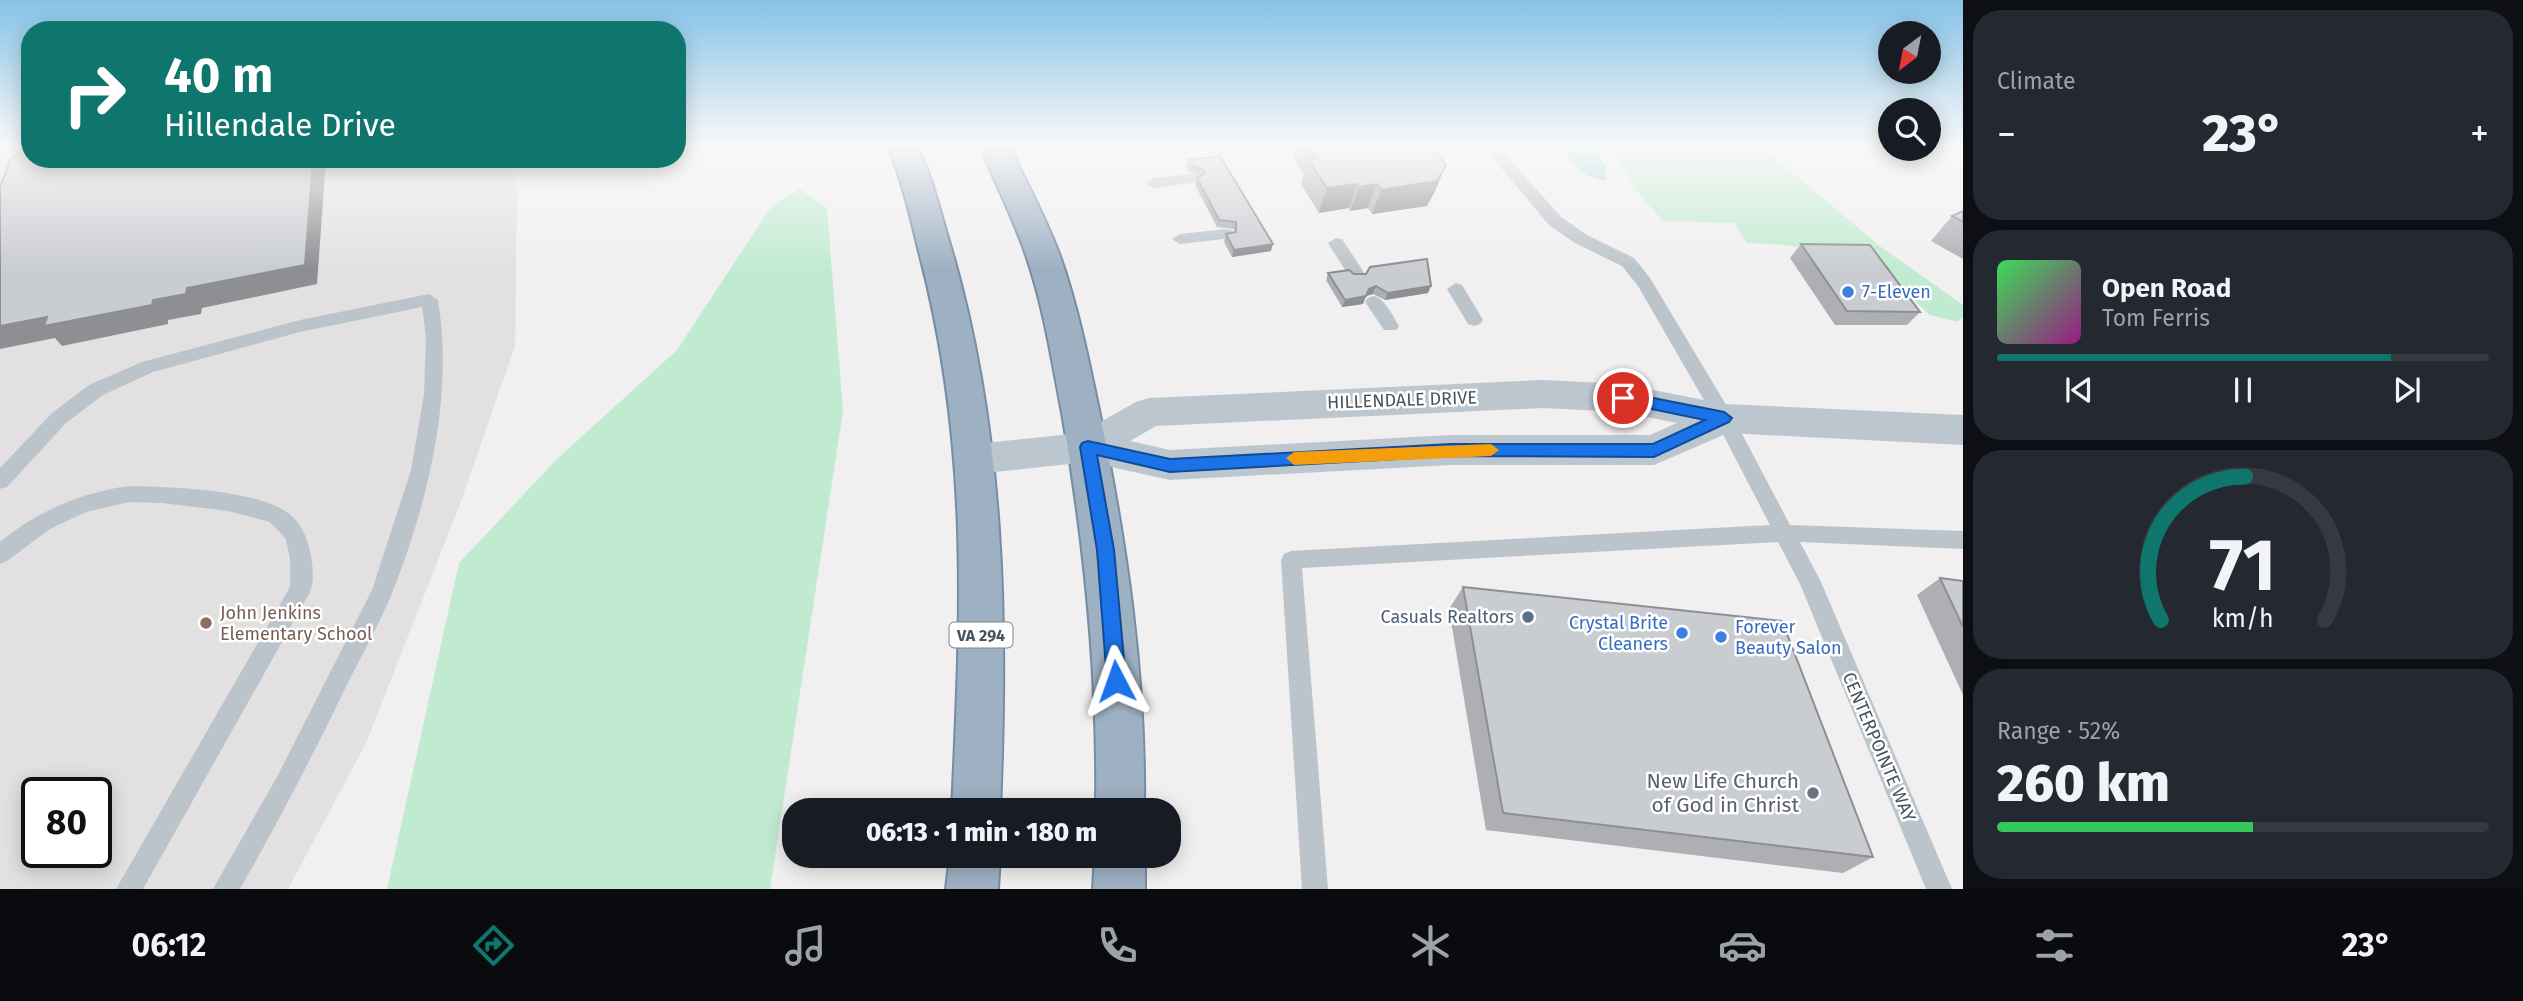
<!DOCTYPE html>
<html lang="en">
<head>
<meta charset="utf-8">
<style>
	body { margin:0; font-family:"Fira Sans",sans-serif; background:#242831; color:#f1f3f6; height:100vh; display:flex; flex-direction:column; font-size:26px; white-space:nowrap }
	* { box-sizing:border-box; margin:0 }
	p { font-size:23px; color:#9ea1a6 }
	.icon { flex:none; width:38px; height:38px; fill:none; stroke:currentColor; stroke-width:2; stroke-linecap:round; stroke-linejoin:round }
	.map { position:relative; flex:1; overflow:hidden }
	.sheet { display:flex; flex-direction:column; gap:10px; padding:10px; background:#0d0f14; width:560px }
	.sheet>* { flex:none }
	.hud { position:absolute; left:21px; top:21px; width:665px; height:147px; border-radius:28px; box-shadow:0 4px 18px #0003; background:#0f766e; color:#fff; overflow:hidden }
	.needle { width:46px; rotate:212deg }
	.buttons { position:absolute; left:1878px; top:21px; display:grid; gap:14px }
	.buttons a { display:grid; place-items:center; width:63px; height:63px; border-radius:50%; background:#171b24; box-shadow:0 4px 18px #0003; font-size:35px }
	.speed { position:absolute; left:21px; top:777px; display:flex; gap:14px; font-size:35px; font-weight:700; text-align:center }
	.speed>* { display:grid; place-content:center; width:91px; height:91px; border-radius:50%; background:#171b24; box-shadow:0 4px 18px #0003; line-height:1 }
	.speed .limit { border:4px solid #111; border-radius:10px; background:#fff; color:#111 }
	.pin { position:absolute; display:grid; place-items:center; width:60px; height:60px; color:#fff; margin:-30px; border:4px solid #fff; border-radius:50%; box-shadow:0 2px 7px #0007 }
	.me { position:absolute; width:77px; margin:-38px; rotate:356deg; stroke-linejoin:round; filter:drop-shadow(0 0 5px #0008) }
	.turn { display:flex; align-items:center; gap:24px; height:147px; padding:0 28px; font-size:32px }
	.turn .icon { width:91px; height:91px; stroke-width:2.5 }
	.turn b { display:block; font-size:49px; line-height:60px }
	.big { font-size:52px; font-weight:800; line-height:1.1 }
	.sheet .card { flex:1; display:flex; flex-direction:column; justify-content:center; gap:10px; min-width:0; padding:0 24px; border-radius:28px; background:#242831 }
	.sheet .dial { align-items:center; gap:0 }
	.dial svg { height:182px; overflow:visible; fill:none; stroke:#363941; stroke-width:7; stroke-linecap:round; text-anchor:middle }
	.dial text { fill:#f1f3f6; stroke:none }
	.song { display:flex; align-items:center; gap:21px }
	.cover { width:84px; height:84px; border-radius:10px; background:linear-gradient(135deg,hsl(130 70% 55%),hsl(310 70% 35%)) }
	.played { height:7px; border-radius:4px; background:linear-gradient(90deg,#0f766e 80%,#363941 80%) }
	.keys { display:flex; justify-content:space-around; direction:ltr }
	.heat { display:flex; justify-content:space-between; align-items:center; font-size:38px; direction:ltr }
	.charge { height:10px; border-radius:5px; background:linear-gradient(90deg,#34c759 52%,#363941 0) }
	.trip { position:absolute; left:782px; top:798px; width:399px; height:70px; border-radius:28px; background:#171b24; box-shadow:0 4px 18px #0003; font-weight:800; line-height:70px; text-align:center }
	.dock { display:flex; height:112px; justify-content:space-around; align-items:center; background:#090b0e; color:#9ea1a6 }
	.dock .icon { width:49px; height:49px }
	.dock .active { color:#0f766e }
	.dock b { font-size:32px; color:#f1f3f6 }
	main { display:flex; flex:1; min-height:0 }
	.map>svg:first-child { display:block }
	.education { fill:#e2e0e0; fill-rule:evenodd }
	.green { fill:#c1ebd1 }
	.water { fill:#92d6e5 }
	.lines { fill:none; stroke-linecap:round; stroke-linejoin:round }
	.trunk-casing { stroke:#768ea5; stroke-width:4 }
	.service { fill:#bcc4cb; fill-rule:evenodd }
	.secondary { fill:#bcc6cf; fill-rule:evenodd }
	.trunk { fill:#9eb1c3; fill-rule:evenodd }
	.wall { fill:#adafb4 }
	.shaded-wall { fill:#8d8f92 }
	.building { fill:#c9ccd1; stroke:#8d8f92; stroke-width:2 }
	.route { fill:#1a73e8; stroke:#114b97; stroke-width:2 }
	.slow { fill:#f59e0b }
	.shop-dot { fill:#3f7fe0; stroke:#fff; stroke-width:2.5 }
	.service-dot { fill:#5c6f8a; stroke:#fff; stroke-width:2.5 }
	.education-dot { fill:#8d6e63; stroke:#fff; stroke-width:2.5 }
	.worship-dot { fill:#6b7280; stroke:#fff; stroke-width:2.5 }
	.labels { text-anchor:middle; stroke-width:5; stroke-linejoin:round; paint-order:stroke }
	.shield { fill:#fff; stroke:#80878c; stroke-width:2 }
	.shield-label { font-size:16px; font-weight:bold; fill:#49535b }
	.shop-label { font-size:18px; fill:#366cbe; stroke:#fff; text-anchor:start }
	.street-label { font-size:18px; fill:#49535b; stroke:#fff }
	.education-label { font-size:18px; fill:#785e54; stroke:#fff; text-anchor:start }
	.service-label { font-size:18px; fill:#4e5e75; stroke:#fff; text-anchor:end }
	.near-worship-label { font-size:21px; fill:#5b616d; stroke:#fff; text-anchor:end }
</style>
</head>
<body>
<main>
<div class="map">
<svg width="1963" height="889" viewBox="0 0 1963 889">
	<rect width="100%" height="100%" fill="#f1efef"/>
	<path class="education" d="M0,145H30V159H510L517,186L515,346L460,504L366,743L288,889H0ZM37,793H96V852H37Z"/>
	<g class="green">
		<polygon points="1608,145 1774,145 1776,147 1768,152 1881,247 1963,305 1963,316 1958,322 1930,315 1866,256 1776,244 1747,243 1734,223 1663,221 1640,195"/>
		<polygon points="800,189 827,208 843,411 770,889 387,889 459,563 557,459 677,350 771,207"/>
	</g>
	<path class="water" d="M1559,145H1592L1606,166V181C1582,178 1572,164 1559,145Z"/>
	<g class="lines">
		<defs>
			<g id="trunk">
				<path d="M887,145H917C933,179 941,215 952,251C1005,434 1008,621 1000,810H952C961,614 970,444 919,252C910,215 902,179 887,145Z"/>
				<path d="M979,145H1009C1026,182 1046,218 1060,256C1078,307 1089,362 1100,415C1127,545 1146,677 1144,810H1096C1098,676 1085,545 1062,413C1052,361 1044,308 1027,258C1014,219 995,182 979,145Z"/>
				<polygon points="950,856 1000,856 998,889 946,889"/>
				<polygon points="1095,856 1145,856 1145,889 1093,889"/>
			</g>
		</defs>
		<use href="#trunk" class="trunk-casing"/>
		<g class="service">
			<polygon points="1482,145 1497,145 1561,217 1587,235 1634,258 1650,278 1731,413 1790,525 1963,531 1963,549 1800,542 1821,582 1952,889 1926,889 1800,584 1778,542 1302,568 1328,889 1302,889 1281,560 1284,554 1291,551 1770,525 1716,421 1638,286 1622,266 1575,243 1549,225"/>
			<polygon points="1193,174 1198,176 1201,179 1198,182 1154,188 1146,183 1154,178"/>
			<polygon points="1226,229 1232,230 1234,234 1232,238 1180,244 1172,239 1180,234"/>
			<polygon points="1336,238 1342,239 1363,271 1365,275 1363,279 1351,279 1328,243"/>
			<polygon points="1456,283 1462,285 1483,320 1480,324 1474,326 1468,324 1447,289"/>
			<path d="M429,294L438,300C454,396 428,501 393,591C379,625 360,658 344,691C311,759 277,824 240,889H213L277,777L372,590L411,470L424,395L426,337L422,307L300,332L153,372L103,395L66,423L7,487L0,489V468L52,413L89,385L142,362L300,320Z"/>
			<path d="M1374,296C1385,299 1393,316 1399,326L1396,330H1384L1365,302L1368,298Z"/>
			<path d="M129,486C170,487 250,489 285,511C299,519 307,536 310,552C313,565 315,582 309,594L143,889H116L290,587V559L286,539L270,522L228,511L162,503L129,502L86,512L50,529L7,561L0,564V542C36,512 82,492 129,486Z"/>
		</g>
		<path class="secondary" d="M1543,380L1623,384L1724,404L1963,415V445L1728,433L1654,465H1451L1170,480L1088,462L975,474L961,470L956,459L961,448L975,444L1081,433L1136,402L1149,398ZM1543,408L1623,412L1677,423L1650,435H1451L1170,450L1130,441L1156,426Z"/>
		<use href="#trunk" class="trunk"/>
	</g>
	<g class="wall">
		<polygon points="1296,145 1430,145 1436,189 1427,206 1372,214 1368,208 1350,211 1349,208 1319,213 1301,184 1304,174 1293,157"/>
		<polygon points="1220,156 1271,251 1232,257 1224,242 1226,234 1234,232 1234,229 1217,227 1195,185 1197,178 1200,176 1189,172 1186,167 1188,160"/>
		<polygon points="1963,211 1963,259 1931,241 1952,216"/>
		<polygon points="1801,244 1920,312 1907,325 1835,325 1790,258"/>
		<polygon points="1328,273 1354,274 1428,293 1385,300 1373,294 1366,296 1363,304 1342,307 1326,280"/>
		<polygon points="1940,578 1963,581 1963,695 1917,595"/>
		<polygon points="1463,587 1873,857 1843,873 1486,830 1449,609"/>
	</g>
	<g class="shaded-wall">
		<polygon points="313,159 326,159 317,284 202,308 201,314 168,320 168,324 62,346 55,338 0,349 0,326 47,317 153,300 187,288"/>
		<polygon points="1446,165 1436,189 1427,206 1372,214 1381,190"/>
		<polygon points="1357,184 1349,208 1319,213 1327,188"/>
		<polygon points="1377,184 1368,208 1350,211 1359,187"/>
		<polygon points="1273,244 1271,251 1232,257 1234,250"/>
		<polygon points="1376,286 1373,294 1366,296 1369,289"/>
		<polygon points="1431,286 1428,293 1385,300 1388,293"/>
		<polygon points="1366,296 1363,304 1342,307 1345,300"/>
	</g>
	<g class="building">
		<polygon points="1308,145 1430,145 1446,165 1437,181 1381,190 1377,184 1359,187 1357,184 1327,188 1308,160 1317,159"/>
		<polygon points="30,152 30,159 313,159 305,265 187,288 186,294 153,300 152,305 44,326 47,317 0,326 0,187 12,156"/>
		<polygon points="1220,156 1273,244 1234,250 1226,234 1236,232 1236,222 1219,220 1197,178 1204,174 1204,170 1190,165 1188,160"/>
		<polygon points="1963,211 1963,222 1952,216"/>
		<polygon points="1801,244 1870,245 1920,312 1847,311"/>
		<polygon points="1427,259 1431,286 1388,293 1376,286 1369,289 1366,296 1345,300 1328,273 1349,270 1354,274 1366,274 1370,267"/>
		<polygon points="1940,578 1963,581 1963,627"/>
		<polygon points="1463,587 1782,621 1873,857 1503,813"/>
	</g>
	<linearGradient id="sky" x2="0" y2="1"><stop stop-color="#85c2e7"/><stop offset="0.54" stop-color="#f9f8f8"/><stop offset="1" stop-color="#f9f8f8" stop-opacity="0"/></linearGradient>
	<rect width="1963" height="269" fill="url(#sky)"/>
	<polygon class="route" points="1623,392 1724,412 1732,418 1729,422 1654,457 1451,456 1170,472 1097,455 1114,550 1126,681 1123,687 1116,690 1110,687 1107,681 1097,550 1080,447 1082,443 1088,441 1170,459 1451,444 1653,444 1705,420 1618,402 1615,398 1618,394"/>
	<polygon class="slow" points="1491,444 1499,450 1491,456 1294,465 1286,458 1294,452"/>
	<g class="shop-dot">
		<circle cx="1848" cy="292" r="7"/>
		<circle cx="1682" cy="633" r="7"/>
		<circle cx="1721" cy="637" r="7"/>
	</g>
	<circle class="service-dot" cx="1528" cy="617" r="7"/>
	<circle class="education-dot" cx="206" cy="623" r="7"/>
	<circle class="worship-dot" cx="1813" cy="793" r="7"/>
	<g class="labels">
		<rect class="shield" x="949.5" y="622.5" width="63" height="25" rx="5"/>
		<g class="shield-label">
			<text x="981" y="641">VA 294</text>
		</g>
		<g class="shop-label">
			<text x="1862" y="298">7-Eleven</text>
			<text x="1668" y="629" text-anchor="end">Crystal Brite<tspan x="1668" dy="21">Cleaners</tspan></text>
			<text x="1735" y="633">Forever<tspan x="1735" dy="21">Beauty Salon</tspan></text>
		</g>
		<g class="street-label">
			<text transform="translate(1402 400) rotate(-2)" y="6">HILLENDALE DRIVE</text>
			<text transform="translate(1879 747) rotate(67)" y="6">CENTERPOINTE WAY</text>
		</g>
		<g class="education-label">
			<text x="220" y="619">John Jenkins<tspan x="220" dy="21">Elementary School</tspan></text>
		</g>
		<g class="service-label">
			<text x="1514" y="623">Casuals Realtors</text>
		</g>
		<g class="near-worship-label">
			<text x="1799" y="788">New Life Church<tspan x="1799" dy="24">of God in Christ</tspan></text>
		</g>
	</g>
</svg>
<div class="buttons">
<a><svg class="needle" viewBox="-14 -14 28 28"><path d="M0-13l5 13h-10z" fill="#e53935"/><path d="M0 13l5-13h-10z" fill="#9ea1a6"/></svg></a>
<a><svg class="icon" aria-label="search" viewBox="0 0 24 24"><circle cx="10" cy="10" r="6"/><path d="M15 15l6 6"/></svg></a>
</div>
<div class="speed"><div class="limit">80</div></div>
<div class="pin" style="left:1623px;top:398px;background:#d93025"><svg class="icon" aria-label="arrive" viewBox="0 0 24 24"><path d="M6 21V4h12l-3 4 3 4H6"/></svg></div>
<svg class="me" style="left:1116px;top:681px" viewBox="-20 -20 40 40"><path d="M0-17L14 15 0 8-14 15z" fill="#1a73e8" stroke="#fff" stroke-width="4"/></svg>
<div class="trip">06:13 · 1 min · 180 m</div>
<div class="hud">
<div class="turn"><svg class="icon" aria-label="right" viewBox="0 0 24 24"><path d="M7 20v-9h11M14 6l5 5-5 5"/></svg><div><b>40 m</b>Hillendale Drive</div></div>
</div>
</div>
<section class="sheet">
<div class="card"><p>Climate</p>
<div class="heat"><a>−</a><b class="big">23°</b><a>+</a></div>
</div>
<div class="card">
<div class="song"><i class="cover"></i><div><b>Open Road</b><p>Tom Ferris</p></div></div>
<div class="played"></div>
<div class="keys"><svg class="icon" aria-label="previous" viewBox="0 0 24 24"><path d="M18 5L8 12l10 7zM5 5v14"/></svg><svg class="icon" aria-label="pause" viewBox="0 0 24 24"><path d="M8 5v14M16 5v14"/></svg><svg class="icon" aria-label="next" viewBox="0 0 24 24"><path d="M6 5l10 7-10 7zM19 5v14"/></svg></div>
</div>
<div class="card dial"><svg viewBox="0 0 100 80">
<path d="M14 69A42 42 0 1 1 86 69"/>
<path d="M14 69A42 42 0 0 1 51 6" stroke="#0f766e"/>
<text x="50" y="56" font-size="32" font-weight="700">71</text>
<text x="50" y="72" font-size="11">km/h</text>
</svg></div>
<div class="card"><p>Range · 52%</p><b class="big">260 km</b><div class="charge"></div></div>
</section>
</main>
<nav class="dock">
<b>06:12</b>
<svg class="icon active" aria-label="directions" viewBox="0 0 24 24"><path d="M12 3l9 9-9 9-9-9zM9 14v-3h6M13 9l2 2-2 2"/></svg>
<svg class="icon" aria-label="music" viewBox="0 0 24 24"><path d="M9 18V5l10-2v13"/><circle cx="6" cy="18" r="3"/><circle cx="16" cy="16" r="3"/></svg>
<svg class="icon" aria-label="phone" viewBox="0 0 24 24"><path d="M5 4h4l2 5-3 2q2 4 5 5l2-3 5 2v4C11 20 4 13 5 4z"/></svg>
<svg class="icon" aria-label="climate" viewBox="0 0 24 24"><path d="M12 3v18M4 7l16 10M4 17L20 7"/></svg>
<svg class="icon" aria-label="car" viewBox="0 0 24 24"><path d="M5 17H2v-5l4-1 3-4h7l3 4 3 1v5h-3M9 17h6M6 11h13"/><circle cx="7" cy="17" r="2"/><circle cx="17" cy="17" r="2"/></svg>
<svg class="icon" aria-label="filters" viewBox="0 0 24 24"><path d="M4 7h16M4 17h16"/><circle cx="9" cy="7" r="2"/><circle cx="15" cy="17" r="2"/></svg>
<b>23°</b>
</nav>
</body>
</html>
